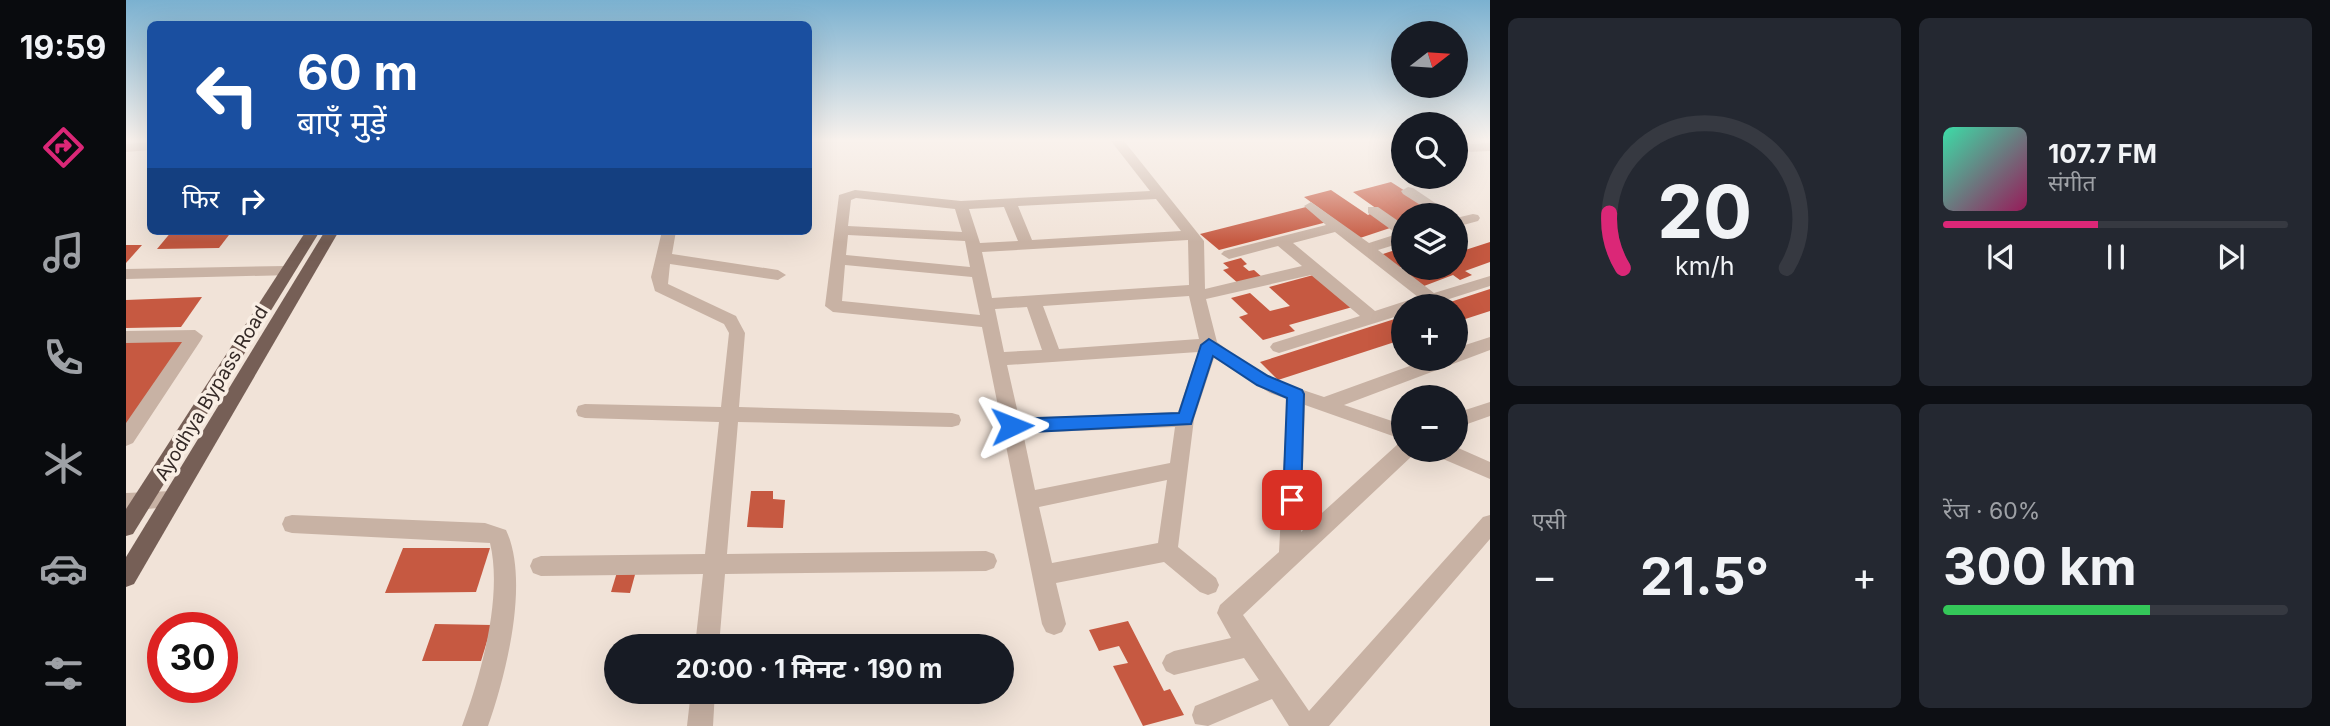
<!DOCTYPE html>
<html lang="hi">
<head>
<meta charset="utf-8">
<style>
	body { margin:0; font-family:Inter,"Noto Sans Devanagari",sans-serif; background:#242831; color:#f1f3f6; height:100vh; display:flex; flex-direction:column; font-size:26px; white-space:nowrap }
	* { box-sizing:border-box; margin:0 }
	p { font-size:23px; color:#9ea1a6 }
	.icon { flex:none; width:38px; height:38px; fill:none; stroke:currentColor; stroke-width:2; stroke-linecap:round; stroke-linejoin:round }
	.map { position:relative; flex:1; overflow:hidden }
	.details { display:flex; flex-direction:column; gap:18px; padding:18px; background:#0d0f14; width:840px }
	.details>* { flex:none }
	.banner { position:absolute; left:21px; top:21px; width:665px; height:214px; border-radius:10px; box-shadow:0 7px 28px #0002; background:#1a4fa0; color:#fff; overflow:hidden }
	.needle { width:46px; rotate:73deg }
	.buttons { position:absolute; left:1265px; top:21px; display:grid; gap:14px }
	.buttons a { display:grid; place-items:center; width:77px; height:77px; border-radius:50%; background:#171b24; box-shadow:0 7px 28px #0002; font-size:35px }
	.speed { position:absolute; left:21px; top:612px; display:flex; gap:14px; font-size:35px; font-weight:700; text-align:center }
	.speed>* { display:grid; place-content:center; width:91px; height:91px; border-radius:50%; background:#171b24; box-shadow:0 7px 28px #0002; line-height:1 }
	.speed .limit { border:10px solid #d22; background:#fff; color:#111 }
	.pin { position:absolute; display:grid; place-items:center; width:60px; height:60px; color:#fff; margin:-30px; border-radius:14px; box-shadow:0 4px 10px #0006 }
	.me { position:absolute; width:77px; margin:-38px; rotate:88deg; stroke-linejoin:round; filter:drop-shadow(0 0 5px #0008) }
	.turn { display:flex; align-items:center; gap:24px; height:147px; padding:0 35px; font-size:32px }
	.turn .icon { width:91px; height:91px; stroke-width:2.5 }
	.turn b { display:block; font-size:49px; line-height:60px }
	.then { display:flex; align-items:center; height:66px; padding:0 35px; background:#0003; gap:14px; font-size:26px }
	.big { font-size:52px; font-weight:700; line-height:1.1 }
	.details .card { flex:1; display:flex; flex-direction:column; justify-content:center; gap:10px; min-width:0; padding:0 24px; border-radius:10px; background:#242831 }
	.details .dial { align-items:center; gap:0 }
	.dial svg { height:182px; overflow:visible; fill:none; stroke:#363941; stroke-width:7; stroke-linecap:round; text-anchor:middle }
	.dial text { fill:#f1f3f6; stroke:none }
	.song { display:flex; align-items:center; gap:21px }
	.cover { width:84px; height:84px; border-radius:10px; background:linear-gradient(135deg,hsl(160 70% 55%),hsl(330 70% 35%)) }
	.played { height:7px; border-radius:4px; background:linear-gradient(90deg,#db2777 45%,#363941 45%) }
	.keys { display:flex; justify-content:space-around; direction:ltr }
	.heat { display:flex; justify-content:space-between; align-items:center; font-size:38px; direction:ltr }
	.charge { height:10px; border-radius:5px; background:linear-gradient(90deg,#34c759 60%,#363941 0) }
	.details .tiles { flex:1; display:grid; gap:18px; grid-template-columns:repeat(2,1fr) }
	.trip { position:absolute; left:478px; top:634px; width:410px; height:70px; border-radius:35px; background:#171b24; box-shadow:0 7px 28px #0002; font-weight:700; line-height:70px; text-align:center }
	main { display:flex; flex:1; min-height:0 }
	.menu { display:flex; flex-direction:column; width:126px; justify-content:space-around; align-items:center; background:#090b0e; color:#9ea1a6 }
	.menu .icon { width:49px; height:49px }
	.menu .active { color:#db2777 }
	.menu b { font-size:32px; color:#f1f3f6 }
	.map>svg:first-child { display:block }
	.building { fill:#c65941 }
	.lines { fill:none; stroke-linecap:round; stroke-linejoin:round }
	.minor { fill:#c8b2a4; fill-rule:evenodd }
	.major { fill:#765f56; fill-rule:evenodd }
	.route { fill:#1a73e8; stroke:#114b97; stroke-width:2 }
	.labels { text-anchor:middle; stroke-width:7; stroke-linejoin:round; paint-order:stroke }
	.street-label { font-size:19px; fill:#342926; stroke:#f9eee4 }
</style>
</head>
<body>
<main>
<nav class="menu">
<b>19:59</b>
<svg class="icon active" aria-label="directions" viewBox="0 0 24 24"><path d="M12 3l9 9-9 9-9-9zM9 14v-3h6M13 9l2 2-2 2"/></svg>
<svg class="icon" aria-label="music" viewBox="0 0 24 24"><path d="M9 18V5l10-2v13"/><circle cx="6" cy="18" r="3"/><circle cx="16" cy="16" r="3"/></svg>
<svg class="icon" aria-label="phone" viewBox="0 0 24 24"><path d="M5 4h4l2 5-3 2q2 4 5 5l2-3 5 2v4C11 20 4 13 5 4z"/></svg>
<svg class="icon" aria-label="climate" viewBox="0 0 24 24"><path d="M12 3v18M4 7l16 10M4 17L20 7"/></svg>
<svg class="icon" aria-label="car" viewBox="0 0 24 24"><path d="M5 17H2v-5l4-1 3-4h7l3 4 3 1v5h-3M9 17h6M6 11h13"/><circle cx="7" cy="17" r="2"/><circle cx="17" cy="17" r="2"/></svg>
<svg class="icon" aria-label="filters" viewBox="0 0 24 24"><path d="M4 7h16M4 17h16"/><circle cx="9" cy="7" r="2"/><circle cx="15" cy="17" r="2"/></svg>
</nav>
<div class="map">
<svg width="1364" height="726" viewBox="0 0 1364 726">
	<rect width="100%" height="100%" fill="#f1e3d8"/>
	<g class="building">
		<polygon points="1265,182 1317,215 1278,215 1278,228 1227,192"/>
		<polygon points="1205,190 1242,215 1246,213 1267,227 1234,238 1178,197"/>
		<polygon points="1180,207 1201,222 1093,250 1074,234"/>
		<polygon points="46,231 106,231 93,248 31,249"/>
		<polygon points="1364,242 1364,262 1339,271 1346,275 1334,280 1327,275 1298,286 1277,271 1288,268 1330,268 1330,253"/>
		<polygon points="0,245 16,245 0,263"/>
		<polygon points="1278,247 1278,266 1272,268 1254,255"/>
		<polygon points="1115,258 1121,264 1117,266 1123,271 1128,270 1137,278 1113,284 1097,270 1103,268 1097,263"/>
		<polygon points="1191,274 1230,306 1163,325 1169,331 1137,340 1113,317 1122,314 1105,298 1124,293 1144,311 1164,306 1143,287"/>
		<polygon points="1364,289 1364,311 1330,322 1330,306 1312,306"/>
		<polygon points="76,297 55,327 0,328 0,300"/>
		<polygon points="1278,316 1278,339 1152,380 1134,362"/>
		<polygon points="62,339 0,427 0,341"/>
		<polygon points="625,491 647,491 647,499 659,500 657,528 621,527"/>
		<polygon points="277,548 364,548 350,592 259,593"/>
		<polygon points="492,569 510,571 504,593 485,592"/>
		<polygon points="1002,621 1038,691 1044,689 1058,715 1017,726 987,666 1002,663 993,646 973,651 963,630"/>
		<polygon points="309,624 366,625 355,661 296,661"/>
	</g>
	<g class="lines">
		<g class="minor">
			<path d="M985,141H998L1078,241L1079,289L1176,266L1152,246L1103,259L1095,254L1098,251L1200,225L1178,206L1185,202L1243,243L1271,234L1242,213V207H1252L1278,225V242L1252,250L1308,293L1364,276V286L1301,306H1278V314L1153,353L1147,351L1144,347L1147,343L1234,316L1185,275L1080,299L1091,342L1111,357L1156,383L1198,397L1303,359H1330V348L1364,337V350L1218,405L1278,425V440L1179,405L1175,532L1272,444L1278,443V450H1289L1286,456L1117,615L1183,711L1357,517L1364,515V539L1203,726H1163L1146,699L1082,726L1069,724L1066,715L1069,706L1133,680L1118,658L1048,675L1040,671L1036,663L1040,655L1048,651L1105,638L1091,613L1094,605L1153,552L1161,399L1144,393L1088,358L1068,419L1052,547L1090,578L1093,585L1090,592L1082,595L1074,592L1038,562L930,583L940,624L936,632L928,635L920,632L916,624L856,327L707,312L699,306L713,195L729,190L835,201L1024,191ZM730,198L829,209L836,232L722,226L725,200ZM1030,199L1055,231L906,240L892,206ZM878,207L892,241L854,243L843,209ZM1209,232L1292,297L1249,311L1167,243ZM722,235L839,241L844,267L720,255ZM1062,240L1063,285L866,298L856,252ZM719,265L846,277L854,315L716,301ZM1063,296L1073,339L933,349L917,306ZM901,307L916,350L878,352L869,309ZM1072,352L1052,412L893,418L881,365ZM1049,427L1044,463L909,490L897,433ZM1041,480L1032,543L926,563L913,507Z"/>
			<polygon points="1330,141 1342,144 1364,143 1364,151 1341,152 1330,148"/>
			<polygon points="24,142 24,150 0,152 0,144"/>
			<polygon points="1282,187 1287,188 1327,215 1310,215 1277,194 1275,191"/>
			<polygon points="1347,214 1352,215 1354,218 1352,221 1330,227 1330,218"/>
			<polygon points="536,231 550,231 546,254 652,270 660,275 652,280 544,264 542,284 610,316 612,320 619,333 613,407 826,413 833,415 835,420 833,425 826,427 612,422 601,554 860,551 868,554 871,561 868,568 860,571 599,574 593,646 569,646 577,574 415,576 407,573 404,566 407,559 415,556 579,554 593,422 459,418 452,416 450,411 452,406 459,404 595,407 603,333 598,324 529,291 525,277"/>
			<polygon points="161,266 166,267 169,271 166,275 0,279 0,269"/>
			<polygon points="69,330 77,336 75,340 7,443 0,446 0,423 56,342 0,343 0,331"/>
			<polygon points="1364,402 1364,416 1330,428 1330,413"/>
			<polygon points="1330,447 1364,462 1364,479 1310,456 1307,450 1330,450"/>
			<polygon points="46,491 53,494 56,500 53,506 0,511 0,493"/>
			<path d="M166,515L359,523L380,530C404,581 380,675 362,726H336C355,676 377,596 364,543L166,533L159,531L156,524L159,517Z"/>
			<polygon points="565,691 589,691 587,726 561,726"/>
		</g>
		<g class="major">
			<polygon points="180,231 194,231 7,534 0,536 0,509"/>
			<polygon points="199,231 213,231 8,584 0,587 0,557"/>
		</g>
	</g>
	<linearGradient id="sky" x2="0" y2="1"><stop stop-color="#7bb1d0"/><stop offset="0.58" stop-color="#f9f2ed"/><stop offset="1" stop-color="#f9f2ed" stop-opacity="0"/></linearGradient>
	<rect width="1364" height="242" fill="url(#sky)"/>
	<polygon class="route" points="1083,339 1142,376 1176,390 1178,394 1175,500 1173,505 1166,508 1159,505 1157,500 1161,398 1131,385 1087,356 1065,424 886,433 880,431 877,426 880,421 886,419 1053,413 1075,345"/>
	<g class="labels">
		<g class="street-label">
			<text transform="translate(85 393) rotate(-59)" y="7">Ayodhya Bypass Road</text>
		</g>
	</g>
</svg>
<div class="buttons">
<a><svg class="needle" viewBox="-14 -14 28 28"><path d="M0-13l5 13h-10z" fill="#e53935"/><path d="M0 13l5-13h-10z" fill="#9ea1a6"/></svg></a>
<a><svg class="icon" aria-label="search" viewBox="0 0 24 24"><circle cx="10" cy="10" r="6"/><path d="M15 15l6 6"/></svg></a>
<a><svg class="icon" aria-label="layers" viewBox="0 0 24 24"><path d="M12 4l9 5-9 5-9-5zM3 14l9 5 9-5"/></svg></a>
<a>+</a>
<a>−</a>
</div>
<div class="speed"><div class="limit">30</div></div>
<div class="pin" style="left:1166px;top:500px;background:#d93025"><svg class="icon" aria-label="arrive" viewBox="0 0 24 24"><path d="M6 21V4h12l-3 4 3 4H6"/></svg></div>
<svg class="me" style="left:886px;top:426px" viewBox="-20 -20 40 40"><path d="M0-17L14 15 0 8-14 15z" fill="#1a73e8" stroke="#fff" stroke-width="4"/></svg>
<div class="trip">20:00 · 1 मिनट · 190 m</div>
<div class="banner">
<div class="turn"><svg class="icon" aria-label="left" viewBox="0 0 24 24"><path d="M17 20v-9H6M10 6l-5 5 5 5"/></svg><div><b>60 m</b>बाएँ मुड़ें</div></div>
<div class="then">फिर<svg class="icon" aria-label="right" viewBox="0 0 24 24"><path d="M7 20v-9h11M14 6l5 5-5 5"/></svg></div>
</div>
</div>
<section class="details">
<div class="tiles">
<div class="card dial"><svg viewBox="0 0 100 80">
<path d="M14 69A42 42 0 1 1 86 69"/>
<path d="M14 69A42 42 0 0 1 8 45" stroke="#db2777"/>
<text x="50" y="56" font-size="32" font-weight="700">20</text>
<text x="50" y="72" font-size="11">km/h</text>
</svg></div>
<div class="card">
<div class="song"><i class="cover"></i><div><b>107.7 FM</b><p>संगीत</p></div></div>
<div class="played"></div>
<div class="keys"><svg class="icon" aria-label="previous" viewBox="0 0 24 24"><path d="M18 5L8 12l10 7zM5 5v14"/></svg><svg class="icon" aria-label="pause" viewBox="0 0 24 24"><path d="M8 5v14M16 5v14"/></svg><svg class="icon" aria-label="next" viewBox="0 0 24 24"><path d="M6 5l10 7-10 7zM19 5v14"/></svg></div>
</div>
<div class="card"><p>एसी</p>
<div class="heat"><a>−</a><b class="big">21.5°</b><a>+</a></div>
</div>
<div class="card"><p>रेंज · 60%</p><b class="big">300 km</b><div class="charge"></div></div>
</div>
</section>
</main>
</body>
</html>
